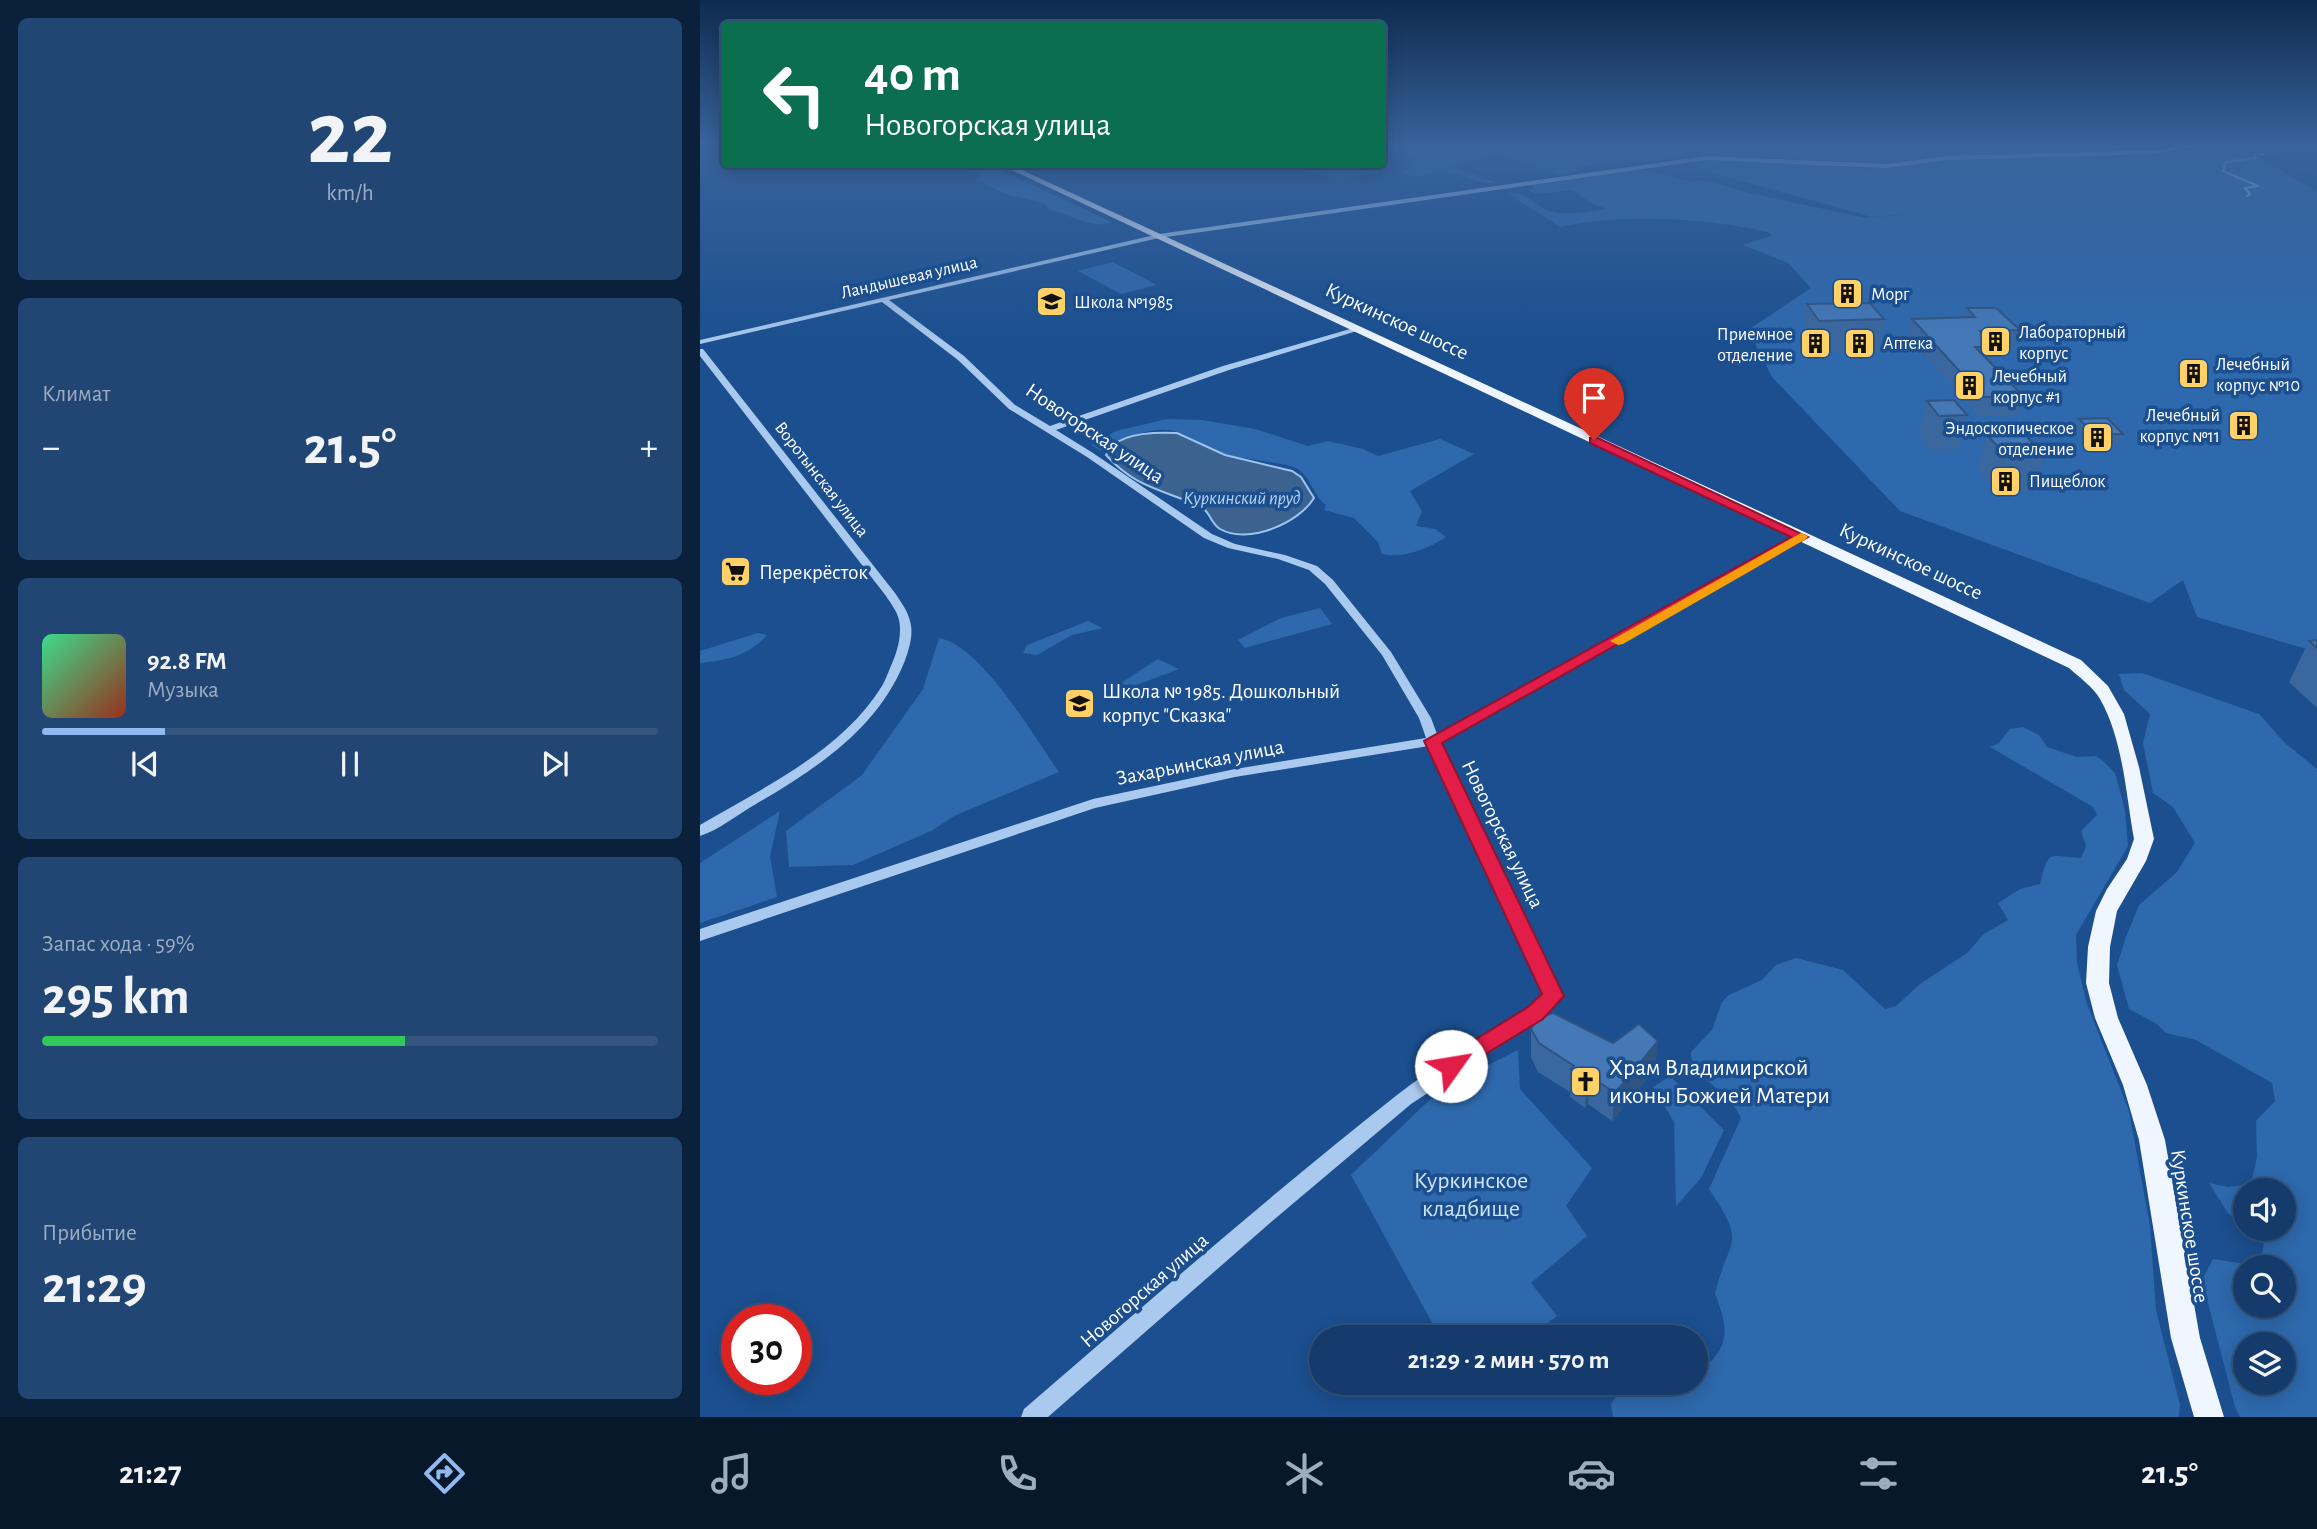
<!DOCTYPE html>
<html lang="ru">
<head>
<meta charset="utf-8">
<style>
	body { margin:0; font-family:"Alegreya Sans",sans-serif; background:#214673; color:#f1f3f6; height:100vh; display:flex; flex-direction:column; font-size:26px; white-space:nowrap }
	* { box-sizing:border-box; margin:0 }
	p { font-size:23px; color:#9dadc1 }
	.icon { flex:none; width:38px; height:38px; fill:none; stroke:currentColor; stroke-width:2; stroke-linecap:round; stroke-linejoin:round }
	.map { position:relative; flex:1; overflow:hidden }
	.panel { display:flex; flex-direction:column; gap:18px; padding:18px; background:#0b203b; width:700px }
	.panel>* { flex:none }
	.banner { position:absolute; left:21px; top:21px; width:665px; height:147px; border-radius:7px; box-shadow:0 4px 18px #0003,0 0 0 2px #33557e; background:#0b6e4f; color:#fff; overflow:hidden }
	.fabs { position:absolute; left:1533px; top:1178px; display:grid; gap:14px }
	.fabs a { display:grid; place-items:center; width:63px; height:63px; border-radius:50%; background:#143b6b; box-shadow:0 4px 18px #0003,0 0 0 2px #33557e; font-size:35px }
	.speed { position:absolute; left:21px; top:1304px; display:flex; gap:14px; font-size:35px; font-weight:700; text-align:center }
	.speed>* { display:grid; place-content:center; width:91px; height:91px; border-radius:50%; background:#143b6b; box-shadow:0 4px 18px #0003,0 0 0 2px #33557e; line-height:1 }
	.speed .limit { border:10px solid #d22; background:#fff; color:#111 }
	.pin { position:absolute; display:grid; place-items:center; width:60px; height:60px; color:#fff; margin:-72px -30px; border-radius:50% 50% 50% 0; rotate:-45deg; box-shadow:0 0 7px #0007 }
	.pin .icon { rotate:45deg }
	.me { position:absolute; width:77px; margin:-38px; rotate:58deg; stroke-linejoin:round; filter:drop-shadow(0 0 5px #0008) }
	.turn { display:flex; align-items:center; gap:24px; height:147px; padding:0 28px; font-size:32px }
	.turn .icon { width:91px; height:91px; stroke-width:2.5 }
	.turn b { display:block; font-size:49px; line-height:60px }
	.big { font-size:52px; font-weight:600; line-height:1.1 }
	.panel .card { flex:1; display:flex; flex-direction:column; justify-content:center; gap:10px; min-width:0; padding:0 24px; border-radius:10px; background:#214673 }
	.panel .dial { align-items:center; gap:0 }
	.dial b { font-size:91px; line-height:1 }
	.song { display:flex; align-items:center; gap:21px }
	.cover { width:84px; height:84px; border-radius:10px; background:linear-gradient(135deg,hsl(150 70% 55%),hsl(10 70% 35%)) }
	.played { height:7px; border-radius:4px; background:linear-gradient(90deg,#90b9f0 20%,#33557e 20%) }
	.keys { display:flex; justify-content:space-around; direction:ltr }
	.heat { display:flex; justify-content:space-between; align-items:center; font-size:38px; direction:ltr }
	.charge { height:10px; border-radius:5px; background:linear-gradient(90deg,#34c759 59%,#33557e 0) }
	.trip { position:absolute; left:609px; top:1325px; width:399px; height:70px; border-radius:35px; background:#143b6b; box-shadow:0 4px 18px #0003,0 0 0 2px #33557e; font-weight:600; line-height:70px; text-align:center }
	.tab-bar { display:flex; height:112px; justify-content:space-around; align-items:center; background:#08182b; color:#9dadc1 }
	.tab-bar .icon { width:49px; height:49px }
	.tab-bar .active { color:#90b9f0 }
	.tab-bar b { font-size:32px; color:#f1f3f6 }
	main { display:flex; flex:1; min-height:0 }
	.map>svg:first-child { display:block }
	.green { fill:#2e69ad; fill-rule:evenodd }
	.water { fill:#3c6290; stroke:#9cc4f0; stroke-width:2 }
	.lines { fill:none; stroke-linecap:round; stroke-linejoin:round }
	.stream { stroke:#9cc4f0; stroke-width:2 }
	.river { fill:#3c6290; fill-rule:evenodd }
	.minor { fill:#a9c9ee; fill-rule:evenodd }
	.major { fill:#f0f6ff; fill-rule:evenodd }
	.wall { fill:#3a679d }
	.shaded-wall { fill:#305480 }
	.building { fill:#4478b7; stroke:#305480; stroke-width:2 }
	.route { fill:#e11d48; stroke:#92132f; stroke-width:2 }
	.slow { fill:#f59e0b }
	.labels { text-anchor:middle; stroke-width:7; stroke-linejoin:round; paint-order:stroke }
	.far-street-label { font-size:18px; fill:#fff; stroke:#1b4f8f }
	.far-poi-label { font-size:18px; fill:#fff; stroke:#1b4f8f; text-anchor:start }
	.far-water-label { font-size:19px; font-style:italic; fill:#b5d3f5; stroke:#1b4f8f }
	.street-label { font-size:21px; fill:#fff; stroke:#1b4f8f }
	.poi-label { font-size:21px; fill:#fff; stroke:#1b4f8f; text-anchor:start }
	.near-poi-label { font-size:24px; fill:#fff; stroke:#1b4f8f; text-anchor:start }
	.near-park-label { font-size:24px; fill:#cfe3fa; stroke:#1b4f8f }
</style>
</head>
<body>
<main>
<section class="panel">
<div class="card dial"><b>22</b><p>km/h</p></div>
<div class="card"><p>Климат</p>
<div class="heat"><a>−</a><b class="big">21.5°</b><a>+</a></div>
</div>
<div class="card">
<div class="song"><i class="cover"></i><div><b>92.8 FM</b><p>Музыка</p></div></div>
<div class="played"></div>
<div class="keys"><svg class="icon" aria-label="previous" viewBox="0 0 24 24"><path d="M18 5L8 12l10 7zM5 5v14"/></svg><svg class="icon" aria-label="pause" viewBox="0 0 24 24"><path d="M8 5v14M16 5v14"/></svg><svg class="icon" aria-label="next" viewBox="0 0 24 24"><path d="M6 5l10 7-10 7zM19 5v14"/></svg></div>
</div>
<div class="card"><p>Запас хода · 59%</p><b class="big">295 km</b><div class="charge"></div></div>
<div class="card"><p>Прибытие</p><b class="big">21:29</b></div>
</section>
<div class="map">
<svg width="1617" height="1417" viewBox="0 0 1617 1417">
	<rect width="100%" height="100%" fill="#1b4f8f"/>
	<g class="green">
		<path d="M702,145H791L800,148L818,145H967L978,146L986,154L953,161L925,160L922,164L873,167L880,170L860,175L800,154L750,165L796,183C778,185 763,174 746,172C729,170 725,181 702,173L719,161L707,155L713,148Z"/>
		<polygon points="1011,145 1449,145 1452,149 1246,156 1186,163 1018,155 1021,150"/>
		<path d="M1524,145H1545C1548,153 1604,183 1617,192V652L1497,617L1483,580L1450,603L1200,511L1072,377L1048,330L1111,288L1088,263L1043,245L1071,236V233C1011,218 921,213 860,227L807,193C824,190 833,204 847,210C866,217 888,211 908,209L895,205L872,190L839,194L829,191L833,189L832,185L945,169L993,182L1004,180L1049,193L1166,218L1238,211L1172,217L1005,171L989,161L1093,162L1170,169L1260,159L1470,153Z"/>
		<polygon points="672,164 680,168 679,173 637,179 587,165"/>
		<path d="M260,165H290L412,222C388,230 373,214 350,210L344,203L305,194L277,179L282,174L257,168Z"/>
		<polygon points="413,262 457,285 421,294 378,271"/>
		<path d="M467,419L502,420L555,429L608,446L628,441L663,449L678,456L740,439L774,454L710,491L722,511L716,526L735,529L746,537C728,549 703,559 682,554L678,542L654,518L624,510L626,505C613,496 611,476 596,468C586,463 546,459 532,456C513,452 496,439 478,432C454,424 421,439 401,451L391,445L416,431Z"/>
		<polygon points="620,608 632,624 545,648 538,640 581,618"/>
		<polygon points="388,621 403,628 372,635 337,655 323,653 327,645"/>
		<path d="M58,633L67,635C48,656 27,660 0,663V651Z"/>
		<path d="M239,638C282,646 334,737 359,772L254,816L231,831L153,865L89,867L86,831L162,775L223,689Z"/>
		<polygon points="458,659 479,669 426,689 421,683"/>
		<path d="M1442,673L1559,714L1585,743L1617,769V1417H1540L1535,1407L1502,1280L1513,1259L1559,1266L1564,1244L1546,1229L1584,1228V1190H1545V1228L1528,1213L1509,1183L1528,1187L1551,1184L1557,1157L1556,1121L1575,1101L1572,1083L1496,1040L1466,1033L1457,1024L1429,1009L1417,965L1426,937L1439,905L1476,873L1495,843L1473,807L1453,793L1443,743L1450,714L1424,690L1419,674ZM1545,1267H1584V1306H1545ZM1545,1344H1584V1382H1545Z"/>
		<path d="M1323,727L1339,735L1347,747L1377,757L1396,756L1403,761L1415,773L1425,810L1428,846L1376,935L1377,963L1387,1004L1429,1111L1450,1226L1456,1310L1480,1405L1479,1417H913L911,1404L920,1391L937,1389L948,1383L996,1382V1359L1008,1364C1032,1342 1026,1322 1015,1294C1029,1235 1048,1247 1009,1189L1041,1118C1031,1092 990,1077 991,1052L1012,1030L1022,1002L1029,995L1062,980L1076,965L1096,958L1143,970L1185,1009L1196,1006L1220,984L1267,953L1284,934L1308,920L1298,903L1320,889L1340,884C1349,849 1347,856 1381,858L1386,846L1381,831L1397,815L1393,807L1290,747L1299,743L1310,729Z"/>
		<polygon points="80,811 70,856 77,897 0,923 0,863"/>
		<polygon points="818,1050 820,1089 892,1168 866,1206 887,1236 831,1283 857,1316 829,1337 740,1337 651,1175 742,1088"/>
		<polygon points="970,1076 1024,1130 1001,1178 976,1206 974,1122 953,1087"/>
	</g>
	<path class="water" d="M477,433L525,455L592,471L601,477L614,498C599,523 548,545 520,529C510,523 510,510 499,506C461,489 436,488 406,455C415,432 456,432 477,433Z"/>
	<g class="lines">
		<g class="stream">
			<polyline points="1559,154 1571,154"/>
			<polyline points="1547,196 1550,194 1545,188 1558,186 1523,171 1526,162 1555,158 1555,155"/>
		</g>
		<polygon class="river" points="1576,145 1589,145 1574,155 1566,155 1566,151"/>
		<g class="minor">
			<path d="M1493,145H1502L1456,154L1248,160L1186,168L1007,160L459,238L189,300L264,356L315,405L350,426L523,366L657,327V331L529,370L356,430L393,453L512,534L535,544L585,555L617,566L633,580L691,652L731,718L737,734L1097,535L1101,534L1106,537L740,742L862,996L860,1001L825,1029L711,1104L570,1223L348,1417H321L324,1409C447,1303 569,1196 697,1095C744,1058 799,1033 845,994L729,746L535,777L395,808L0,941V929L393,799L535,769L726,738L719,718L682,655L625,584L609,570L578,559L528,548L504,538L387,457L309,409L258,360L182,302L0,344V340L459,234L1007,156L1186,164L1248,156L1456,150Z"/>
			<path d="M0,349H3L195,593C200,601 208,611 210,621C214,634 209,650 204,663C177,729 116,769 56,804C38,814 19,830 0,836V825C64,787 142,751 182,686C186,679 189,670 193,661C198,649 202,633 199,620C197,611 191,604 186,596L0,356Z"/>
		</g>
		<path class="major" d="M299,164H309L1381,660L1408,686L1424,714L1439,767L1454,839L1446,861L1417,911L1410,947L1409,983L1418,1018L1447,1085L1465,1140L1500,1338L1524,1417H1494L1471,1338L1439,1140L1423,1085L1395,1018L1386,983L1388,947L1396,911L1407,889L1427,859L1434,839C1426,795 1423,739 1400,699C1393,687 1379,677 1369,668Z"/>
	</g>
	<g class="wall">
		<polygon points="1107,304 1184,319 1178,351 1114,353 1103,336"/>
		<polygon points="1267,308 1320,330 1315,348 1295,349 1291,364 1323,396 1318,415 1278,416 1209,337 1212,319 1265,317"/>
		<polygon points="1227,401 1267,415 1258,450 1231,451 1219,435"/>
		<polygon points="1379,419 1423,434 1419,445 1390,446 1376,430"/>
		<polygon points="1287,435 1344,454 1334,491 1297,493 1278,470"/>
		<polygon points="1617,640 1617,708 1589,682 1609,641"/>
		<polygon points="831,1029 955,1069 912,1121 888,1104 885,1108 870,1097 870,1092 838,1072 831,1057"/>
	</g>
	<g class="shaded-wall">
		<polygon points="958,1041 955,1069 912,1121 915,1093"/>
		<polygon points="890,1076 888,1104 885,1108 887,1080"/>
	</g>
	<g class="building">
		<polygon points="1170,303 1184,319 1119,321 1107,304"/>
		<polygon points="1267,308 1296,308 1320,330 1280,331 1296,347 1275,347 1323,396 1283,397 1212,319 1275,317"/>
		<polygon points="1254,400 1267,415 1239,416 1227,401"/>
		<polygon points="1407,418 1423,434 1394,434 1379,419"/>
		<polygon points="1323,433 1344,454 1307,456 1287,435"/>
		<polygon points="1617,640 1617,648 1609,641"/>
		<polygon points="853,1013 913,1043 939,1024 958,1041 915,1093 890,1076 887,1080 871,1069 874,1066 839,1043 831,1029 836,1019"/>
	</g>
	<linearGradient id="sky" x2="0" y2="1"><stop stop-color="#0f2b4f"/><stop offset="0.42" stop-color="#39639b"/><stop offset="1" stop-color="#39639b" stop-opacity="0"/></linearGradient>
	<rect width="1617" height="343" fill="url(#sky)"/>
	<polygon class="route" points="890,438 898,438 1108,537 742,743 864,996 843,1019 751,1075 744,1072 741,1066 744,1059 828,1007 842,994 724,741 1091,537 890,443"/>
	<polygon class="slow" points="1101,533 1108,536 1106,539 923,644 918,645 910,641"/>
	<defs>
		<symbol id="building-square" viewBox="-11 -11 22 22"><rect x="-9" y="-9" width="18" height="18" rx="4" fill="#ffd166" stroke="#1b4f8f"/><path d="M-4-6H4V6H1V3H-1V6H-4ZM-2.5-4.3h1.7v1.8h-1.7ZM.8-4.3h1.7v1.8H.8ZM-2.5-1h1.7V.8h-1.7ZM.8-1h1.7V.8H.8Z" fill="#111"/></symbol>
		<symbol id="school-square" viewBox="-11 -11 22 22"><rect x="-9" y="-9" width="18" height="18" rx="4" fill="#ffd166" stroke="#1b4f8f"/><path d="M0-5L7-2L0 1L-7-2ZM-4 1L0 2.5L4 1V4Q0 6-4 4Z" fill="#111"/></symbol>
		<symbol id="supermarket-square" viewBox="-11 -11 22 22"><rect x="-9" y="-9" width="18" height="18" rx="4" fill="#ffd166" stroke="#1b4f8f"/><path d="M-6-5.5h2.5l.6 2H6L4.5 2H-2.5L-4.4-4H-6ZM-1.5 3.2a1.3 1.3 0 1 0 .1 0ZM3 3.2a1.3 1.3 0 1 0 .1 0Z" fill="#111"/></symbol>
		<symbol id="church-square" viewBox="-11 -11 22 22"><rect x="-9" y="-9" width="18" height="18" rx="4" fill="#ffd166" stroke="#1b4f8f"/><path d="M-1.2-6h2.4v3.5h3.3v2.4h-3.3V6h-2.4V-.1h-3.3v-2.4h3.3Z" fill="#111"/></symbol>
	</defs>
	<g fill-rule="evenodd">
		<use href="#building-square" x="1130" y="276" width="35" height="35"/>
		<use href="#school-square" x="334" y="284" width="35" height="35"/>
		<use href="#building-square" x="1278" y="324" width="35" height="35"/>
		<use href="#building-square" x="1142" y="326" width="35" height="35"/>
		<use href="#building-square" x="1098" y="326" width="35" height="35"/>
		<use href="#building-square" x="1476" y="356" width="35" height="35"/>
		<use href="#building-square" x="1252" y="368" width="35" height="35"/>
		<use href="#building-square" x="1526" y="408" width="35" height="35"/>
		<use href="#building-square" x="1380" y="420" width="35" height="35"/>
		<use href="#building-square" x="1288" y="464" width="35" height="35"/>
		<use href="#supermarket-square" x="18" y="554" width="35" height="35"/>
		<use href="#school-square" x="362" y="686" width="35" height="35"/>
		<use href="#church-square" x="868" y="1064" width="35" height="35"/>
	</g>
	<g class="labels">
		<g class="far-street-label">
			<text transform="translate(209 277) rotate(-13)" y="6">Ландышевая улица</text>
			<text transform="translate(122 479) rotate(52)" y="6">Воротынская улица</text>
		</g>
		<g class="far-poi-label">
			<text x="1171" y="300">Морг</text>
			<text x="374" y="308">Школа №1985</text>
			<text x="1319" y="338">Лабораторный<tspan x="1319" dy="21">корпус</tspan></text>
			<text x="1093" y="340" text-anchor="end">Приемное<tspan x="1093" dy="21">отделение</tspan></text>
			<text x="1183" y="349">Аптека</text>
			<text x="1516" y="370">Лечебный<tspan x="1516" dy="21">корпус №10</tspan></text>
			<text x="1293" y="382">Лечебный<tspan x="1293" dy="21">корпус #1</tspan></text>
			<text x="1520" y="421" text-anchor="end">Лечебный<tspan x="1520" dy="21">корпус №11</tspan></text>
			<text x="1374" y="434" text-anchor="end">Эндоскопическое<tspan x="1374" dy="21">отделение</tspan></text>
			<text x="1329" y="487">Пищеблок</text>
		</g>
		<g class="far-water-label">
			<text x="542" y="504">Куркинский пруд</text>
		</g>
		<g class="street-label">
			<text transform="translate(697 321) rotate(25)" y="7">Куркинское шоссе</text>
			<text transform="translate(395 433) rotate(34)" y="7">Новогорская улица</text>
			<text transform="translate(1211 561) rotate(25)" y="7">Куркинское шоссе</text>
			<text transform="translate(500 762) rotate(-11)" y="7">Захарьинская улица</text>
			<text transform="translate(803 834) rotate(64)" y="7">Новогорская улица</text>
			<text transform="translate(1490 1226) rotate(81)" y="7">Куркинское шоссе</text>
			<text transform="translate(444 1290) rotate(-41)" y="7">Новогорская улица</text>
		</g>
		<g class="poi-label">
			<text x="59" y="579">Перекрёсток</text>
			<text x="402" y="698">Школа № 1985. Дошкольный<tspan x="402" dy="24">корпус "Сказка"</tspan></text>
		</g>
		<g class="near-poi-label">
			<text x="909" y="1075">Храм Владимирской<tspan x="909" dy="28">иконы Божией Матери</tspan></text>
		</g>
		<g class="near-park-label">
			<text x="771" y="1188">Куркинское<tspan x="771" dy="28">кладбище</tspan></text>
		</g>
	</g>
</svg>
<div class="fabs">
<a><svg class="icon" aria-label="sound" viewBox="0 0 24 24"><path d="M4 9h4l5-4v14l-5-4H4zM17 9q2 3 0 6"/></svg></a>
<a><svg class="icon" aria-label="search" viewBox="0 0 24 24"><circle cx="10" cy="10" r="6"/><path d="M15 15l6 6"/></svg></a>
<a><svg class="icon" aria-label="layers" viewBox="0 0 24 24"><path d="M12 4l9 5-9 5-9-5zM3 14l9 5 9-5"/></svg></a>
</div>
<div class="speed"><div class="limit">30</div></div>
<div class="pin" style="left:894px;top:440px;background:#d93025"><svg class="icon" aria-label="arrive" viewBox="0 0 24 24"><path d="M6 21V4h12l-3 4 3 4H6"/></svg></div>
<svg class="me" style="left:751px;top:1066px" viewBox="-20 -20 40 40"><circle r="19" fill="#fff"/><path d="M0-13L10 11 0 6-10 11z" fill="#e11d48"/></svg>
<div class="trip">21:29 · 2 мин · 570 m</div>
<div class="banner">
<div class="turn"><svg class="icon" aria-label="left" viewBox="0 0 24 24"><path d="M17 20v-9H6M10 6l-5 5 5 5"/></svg><div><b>40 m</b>Новогорская улица</div></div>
</div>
</div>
</main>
<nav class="tab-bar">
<b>21:27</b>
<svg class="icon active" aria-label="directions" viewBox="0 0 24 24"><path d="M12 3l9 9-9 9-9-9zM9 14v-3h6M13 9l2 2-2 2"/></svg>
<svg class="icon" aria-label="music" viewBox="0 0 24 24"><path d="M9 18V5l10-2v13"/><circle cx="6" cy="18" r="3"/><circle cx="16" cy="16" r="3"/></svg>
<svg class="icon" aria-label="phone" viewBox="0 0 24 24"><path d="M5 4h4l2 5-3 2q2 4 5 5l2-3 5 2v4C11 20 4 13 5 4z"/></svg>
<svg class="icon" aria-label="climate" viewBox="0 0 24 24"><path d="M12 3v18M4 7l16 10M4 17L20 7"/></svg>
<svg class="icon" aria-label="car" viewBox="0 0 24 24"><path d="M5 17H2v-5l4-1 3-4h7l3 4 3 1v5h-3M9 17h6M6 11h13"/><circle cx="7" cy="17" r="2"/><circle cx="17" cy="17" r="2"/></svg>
<svg class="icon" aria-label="filters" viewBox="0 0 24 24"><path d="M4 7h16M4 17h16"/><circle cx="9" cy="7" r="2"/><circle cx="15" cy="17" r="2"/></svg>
<b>21.5°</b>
</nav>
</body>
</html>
